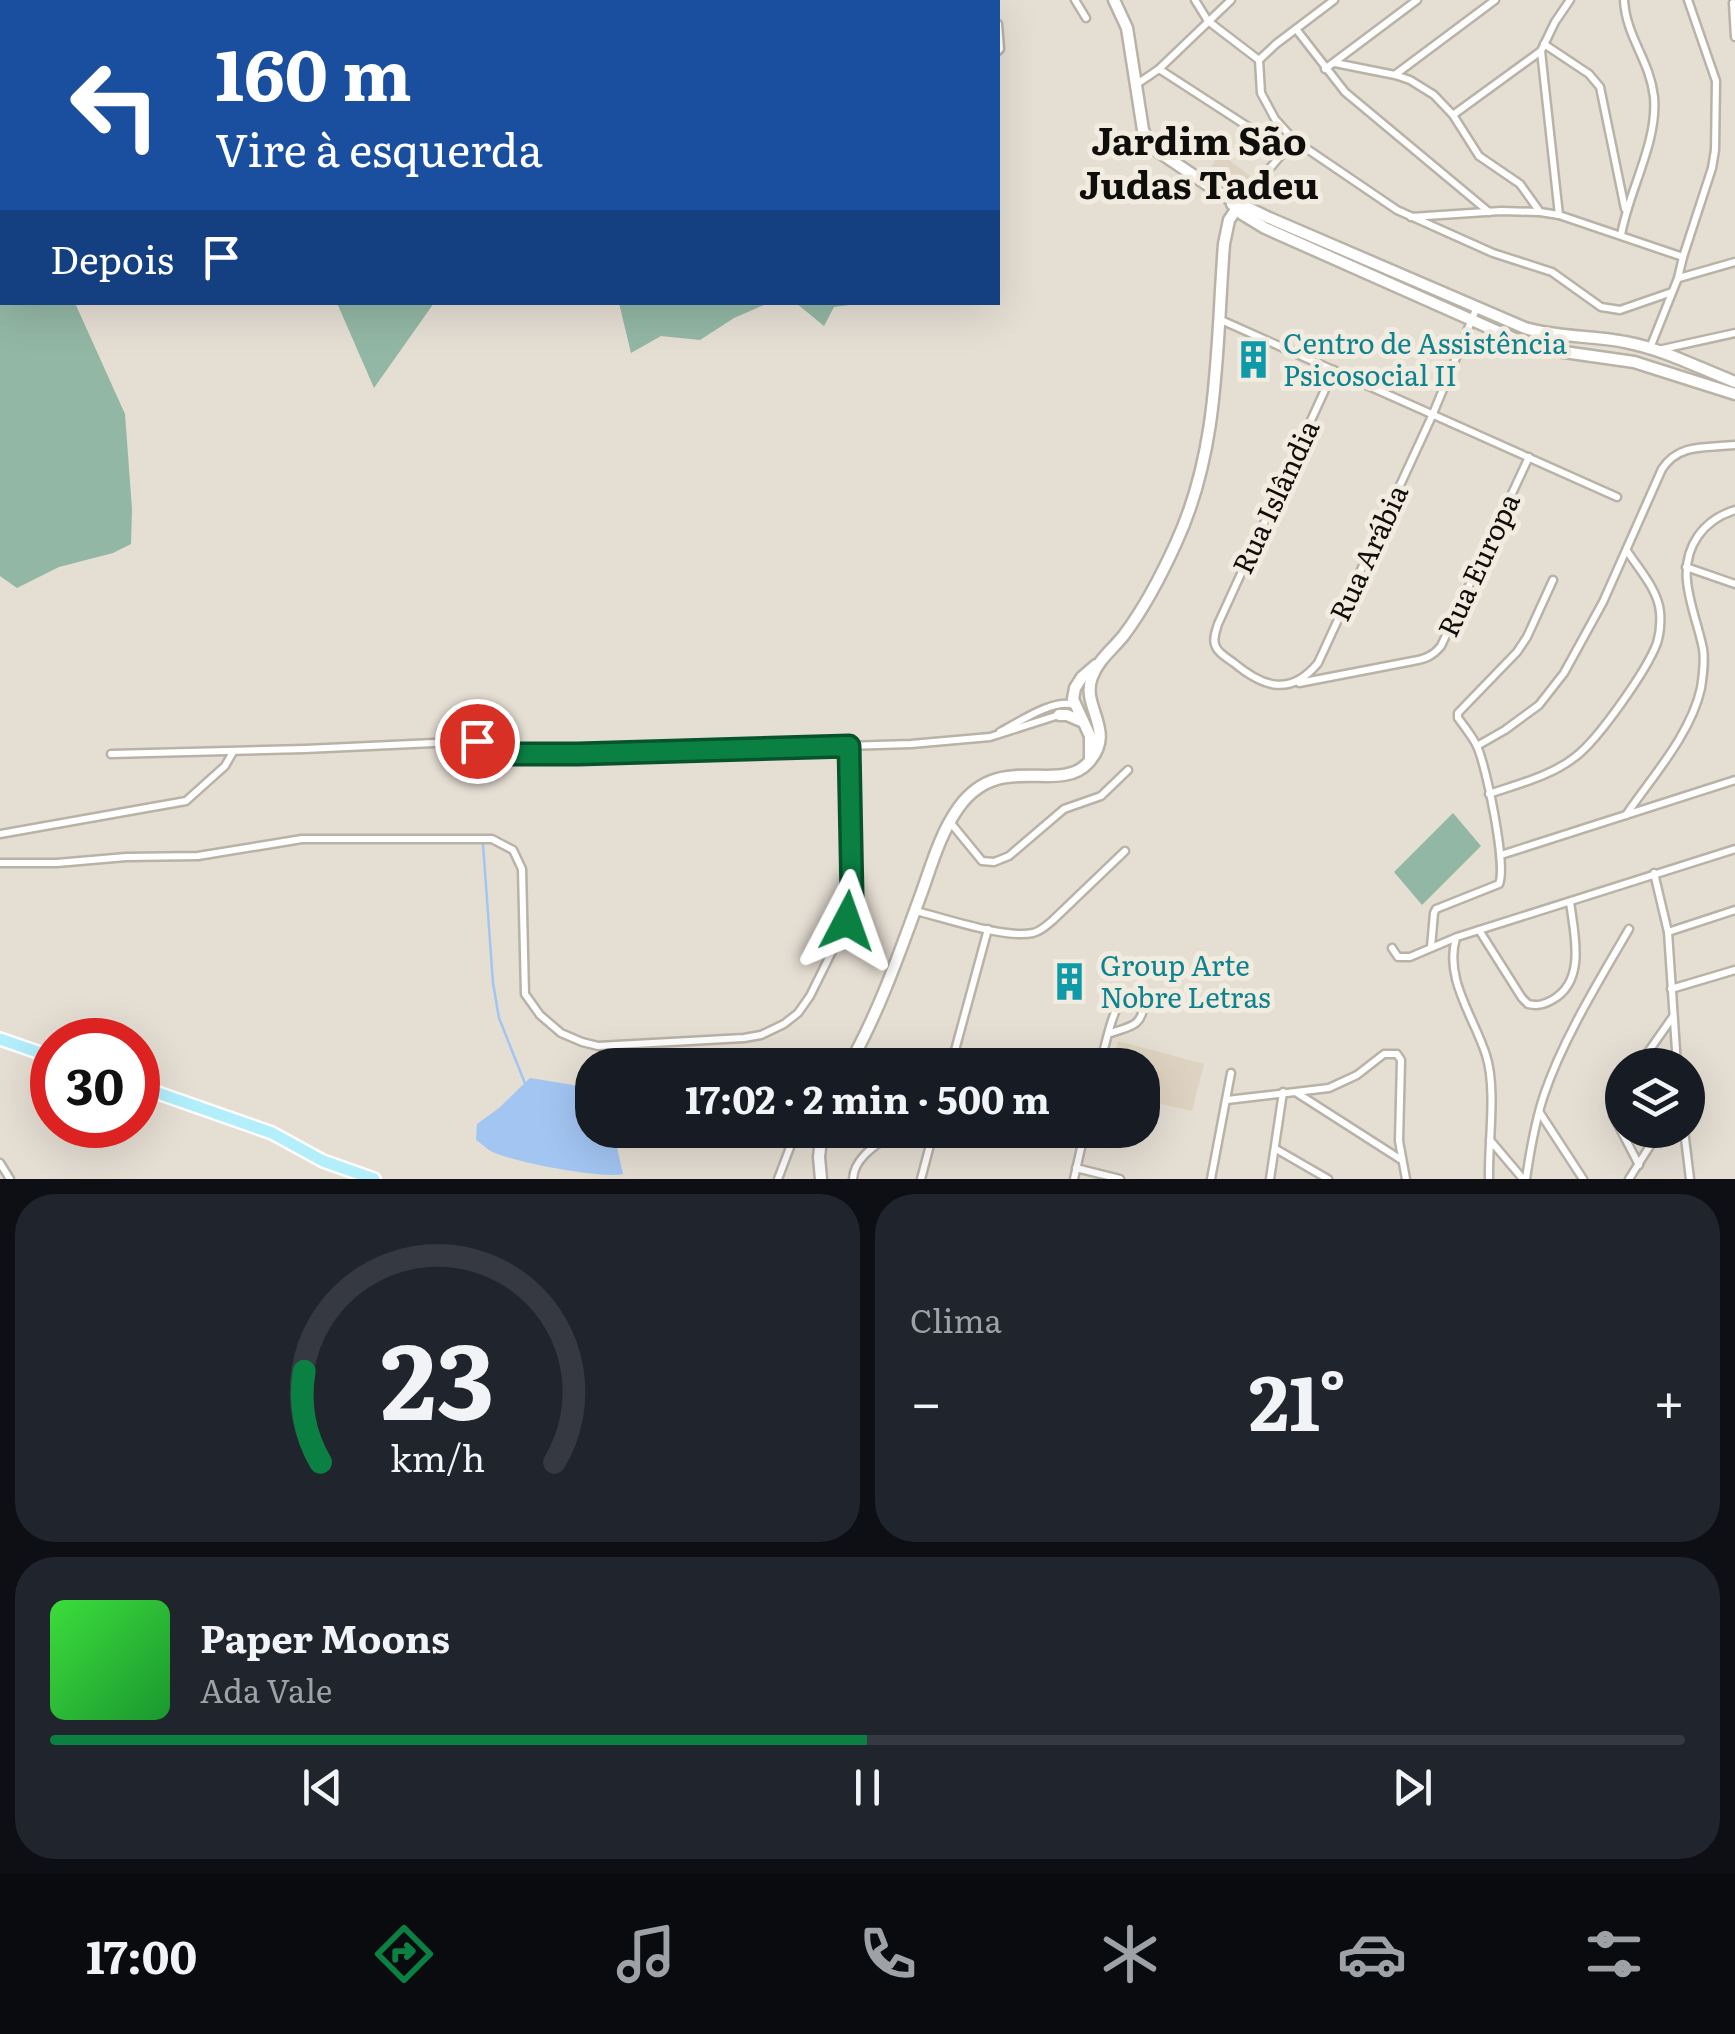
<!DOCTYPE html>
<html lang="pt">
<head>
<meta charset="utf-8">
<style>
	body { margin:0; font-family:Literata,serif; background:#20242c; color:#f1f3f6; height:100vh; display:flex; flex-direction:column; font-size:38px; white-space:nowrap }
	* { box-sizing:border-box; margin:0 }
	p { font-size:32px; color:#9ea1a6 }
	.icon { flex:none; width:55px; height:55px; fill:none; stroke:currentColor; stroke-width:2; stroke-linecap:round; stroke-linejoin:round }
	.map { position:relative; height:1179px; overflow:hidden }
	.details { display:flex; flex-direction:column; gap:15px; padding:15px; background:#0d0f14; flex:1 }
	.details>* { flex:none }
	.hud { position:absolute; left:0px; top:0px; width:1000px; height:305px; box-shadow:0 10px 40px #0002; background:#1a4fa0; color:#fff; overflow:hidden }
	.tools { position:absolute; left:1605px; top:1048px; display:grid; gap:20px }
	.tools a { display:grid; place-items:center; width:100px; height:100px; border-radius:50%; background:#171b24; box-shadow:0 10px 40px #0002; font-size:50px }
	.speed { position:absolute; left:30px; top:1018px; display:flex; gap:20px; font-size:50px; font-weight:700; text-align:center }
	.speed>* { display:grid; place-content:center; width:130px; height:130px; border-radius:50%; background:#171b24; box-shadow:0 10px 40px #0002; line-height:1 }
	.speed .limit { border:15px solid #d22; background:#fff; color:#111 }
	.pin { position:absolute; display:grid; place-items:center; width:85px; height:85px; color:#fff; margin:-42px; border:5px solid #fff; border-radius:50%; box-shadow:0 2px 10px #0007 }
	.me { position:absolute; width:110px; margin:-55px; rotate:4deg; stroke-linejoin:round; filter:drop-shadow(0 0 8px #0008) }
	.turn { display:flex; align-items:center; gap:35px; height:210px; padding:0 50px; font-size:45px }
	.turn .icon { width:130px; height:130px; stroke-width:2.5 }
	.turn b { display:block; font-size:70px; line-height:85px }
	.then { display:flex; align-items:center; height:95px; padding:0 50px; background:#0003; gap:20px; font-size:38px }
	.big { font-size:75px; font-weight:700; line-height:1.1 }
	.details .tile { flex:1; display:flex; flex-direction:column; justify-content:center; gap:15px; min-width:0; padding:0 35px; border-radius:40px; background:#20242c }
	.details .dial { align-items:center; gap:0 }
	.dial svg { height:260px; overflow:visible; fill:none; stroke:#363941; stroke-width:7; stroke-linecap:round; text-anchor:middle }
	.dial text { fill:#f1f3f6; stroke:none }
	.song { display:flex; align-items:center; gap:30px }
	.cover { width:120px; height:120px; border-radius:15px; background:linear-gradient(135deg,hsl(120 70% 55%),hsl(130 70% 35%)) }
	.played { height:10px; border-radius:5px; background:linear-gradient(90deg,#0b8043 50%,#363941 50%) }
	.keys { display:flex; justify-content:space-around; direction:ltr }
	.heat { display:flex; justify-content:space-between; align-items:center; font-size:55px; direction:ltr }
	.details .tiles { flex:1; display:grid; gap:15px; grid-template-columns:1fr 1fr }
	.tile:last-child { grid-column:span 2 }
	.trip { position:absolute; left:575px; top:1048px; width:585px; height:100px; border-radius:40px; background:#171b24; box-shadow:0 10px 40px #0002; font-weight:700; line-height:100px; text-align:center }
	.tabs { display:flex; height:160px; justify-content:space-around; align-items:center; background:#090b0e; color:#9ea1a6 }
	.tabs .icon { width:70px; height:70px }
	.tabs .selected { color:#0b8043 }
	.tabs b { font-size:45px; color:#f1f3f6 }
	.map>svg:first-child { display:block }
	.built { fill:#ded3c1 }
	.green { fill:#93b7a5 }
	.water { fill:#a2c5f2 }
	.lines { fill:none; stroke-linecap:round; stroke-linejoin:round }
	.stream { stroke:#a2c5f2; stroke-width:2.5 }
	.street-casing { stroke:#b9b2a7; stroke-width:11 }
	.secondary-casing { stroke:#b9b2a7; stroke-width:15 }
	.primary-casing { stroke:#fff; stroke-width:16 }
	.street { stroke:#fff; stroke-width:6 }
	.secondary { stroke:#fff; stroke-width:10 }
	.primary { stroke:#b2effb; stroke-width:11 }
	.route-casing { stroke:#07532c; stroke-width:25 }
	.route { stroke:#0b8043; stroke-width:18 }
	.labels { text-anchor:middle; stroke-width:10; stroke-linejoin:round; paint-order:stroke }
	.culture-label { font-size:28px; fill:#0d838f; stroke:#f2ebe0; text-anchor:start }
	.street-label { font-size:28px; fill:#100e0a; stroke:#f2ebe0 }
	.district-label { font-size:38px; font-weight:bold; fill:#100e0a; stroke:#f2ebe0 }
</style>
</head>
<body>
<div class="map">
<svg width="1735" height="1179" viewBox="0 0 1735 1179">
	<rect width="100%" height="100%" fill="#e5ded3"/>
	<g class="built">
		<polygon points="1220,153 1254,179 1247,191 1233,185 1209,170"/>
		<polygon points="1118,1041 1204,1064 1192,1111 1143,1100 1142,1065 1112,1065"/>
	</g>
	<g class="green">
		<polygon points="32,0 248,0 249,2 30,2"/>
		<polygon points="2,57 2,302 75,303 125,414 132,509 131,544 113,553 59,567 17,588 0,576 0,64"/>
		<polygon points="337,303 434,303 374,388"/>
		<polygon points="619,303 619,302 788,303 764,305 734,318 700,340 661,336 631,353"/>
		<polygon points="796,303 864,303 834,307 824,326"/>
		<polygon points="1453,813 1481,846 1422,905 1394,872"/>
	</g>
	<path class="water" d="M530,1078L592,1088V1130H613L623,1174C601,1179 510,1162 489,1150C485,1147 481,1143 476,1140L477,1124L499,1108Z"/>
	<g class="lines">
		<polyline class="stream" points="483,844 493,983 499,1018 526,1086"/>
		<defs>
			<g id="street">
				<polyline points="1075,0 1086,18"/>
				<polyline points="1195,0 1208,21 1259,60"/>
				<polyline points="1334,0 1276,44 1259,60 1261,93 1275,119 1294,140 1397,210 1493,253 1552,272 1601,307 1620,310 1672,292"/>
				<polyline points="796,2 802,0"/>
				<polyline points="936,2 937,0"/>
				<polyline points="1733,3 1735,37"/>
				<polyline points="998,24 1000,49 998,51"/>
				<polyline points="1296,29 1345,92 1489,212"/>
				<polyline points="1544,44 1589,74 1600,87 1625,209"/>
				<polyline points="1541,51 1559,215"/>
				<polyline points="1335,63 1395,75 1410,80 1434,95 1453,115 1479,156 1520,184 1540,212 1559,215 1683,257"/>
				<polyline points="1159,69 1284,150"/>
				<polyline points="1325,69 1417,0"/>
				<polyline points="1396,74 1495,0"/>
				<polyline points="1137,84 1159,69 1231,0"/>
				<polyline points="1453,115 1541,51 1555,22 1570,0"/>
				<polyline points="1241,202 1294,140"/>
				<polyline points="1411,217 1501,211 1538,212"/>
				<path d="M1621,235C1629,190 1658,142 1654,97C1650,60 1626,37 1624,0"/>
				<polyline points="1679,278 1735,262"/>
				<polyline points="1221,320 1617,497"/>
				<polyline points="1650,348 1678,278 1683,257 1712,168 1715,150 1716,81 1688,0"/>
				<polyline points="1658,350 1735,333"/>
				<path d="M1334,370L1218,624C1216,631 1212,640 1216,647C1219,654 1229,659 1234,663C1264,688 1291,696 1318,663L1432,416L1477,307"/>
				<polyline points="1686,567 1735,584"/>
				<path d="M1299,683L1413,661C1425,659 1433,656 1441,646L1529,457"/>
				<path d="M1000,732C1019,722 1054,698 1074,705"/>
				<path d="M1477,746L1505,730L1539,705L1564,673L1603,602L1662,469C1679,443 1706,448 1735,445"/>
				<polyline points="111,754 305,749 477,741 509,754 578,754 911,744 990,737 1062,714"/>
				<path d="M1489,794C1518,784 1551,776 1575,757C1598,740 1647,670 1657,643C1660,633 1661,623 1660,612C1658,590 1639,569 1627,551"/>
				<path d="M1626,815C1652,777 1691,734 1701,688C1703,675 1705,662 1703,649C1696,612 1673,572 1698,536C1707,523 1719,515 1735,510"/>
				<polyline points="950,822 982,861 994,862 1009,856 1064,809 1101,796 1128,770"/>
				<polyline points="0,834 186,801 225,766 233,752"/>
				<polyline points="1501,855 1735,780"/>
				<polyline points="0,863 57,863 126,857 198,856 302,839 492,839 513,850 522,869 525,994 540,1015 561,1033 582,1042 598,1046 744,1038 761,1035 784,1024 798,1013 810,996 847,921 852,896 849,746"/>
				<polyline points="1654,873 1668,932 1677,1065"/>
				<path d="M916,911C945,918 1005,939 1033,933C1041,931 1046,926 1053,920L1125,851"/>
				<path d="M1479,930L1522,998L1528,1004C1537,1006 1543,1005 1552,1000C1587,981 1574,933 1570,902"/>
				<polyline points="1668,932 1735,910"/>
				<path d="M1456,938C1444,979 1474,1017 1486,1055C1497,1089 1488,1142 1489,1179"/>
				<path d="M1431,947L1434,913L1436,909L1499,884C1507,866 1486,763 1476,744C1471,735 1464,726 1458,718V713L1517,652L1527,637L1553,580"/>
				<polyline points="1392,948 1398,957 1410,957 1457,937 1735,849"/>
				<polyline points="1671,989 1735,970"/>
				<polyline points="951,1065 988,929"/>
				<path d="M1100,1065C1106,1042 1111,1016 1123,995L1134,996L1144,1003C1142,1028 1129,1026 1108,1034"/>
				<polyline points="1639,1065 1672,1018"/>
				<polyline points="1622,1088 1614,1101 1613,1115 1639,1165"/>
				<polyline points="1297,1093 1400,1159"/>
				<polyline points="1227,1100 1329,1088 1357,1075 1384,1054 1397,1054 1401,1060 1399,1141 1406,1179"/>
				<polyline points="1540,1113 1583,1179"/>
				<polyline points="1684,1130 1690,1179"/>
				<polyline points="1490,1140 1523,1179"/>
				<polyline points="1276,1149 1328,1179"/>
				<polyline points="0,1163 10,1179"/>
				<polyline points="1076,1168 1120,1179"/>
				<polyline points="778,1179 792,1142 802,1130"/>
				<path d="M853,1179C854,1156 880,1143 897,1130"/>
				<polyline points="921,1179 934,1130"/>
				<polyline points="1074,1179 1085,1130"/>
				<polyline points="1211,1179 1231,1073"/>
				<polyline points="1270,1179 1283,1092"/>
				<path d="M1526,1179C1530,1151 1535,1122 1544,1095C1563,1039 1599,981 1629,929"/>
				<polyline points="1629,1179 1660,1130"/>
			</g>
			<g id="secondary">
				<path d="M1114,0L1127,28L1143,130L1150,145L1159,152L1224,196L1267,217L1525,328C1558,338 1592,335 1625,342C1663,349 1699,368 1735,382"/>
				<polyline points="1232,204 1242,214 1265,228 1519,341 1550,350 1634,362 1735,394"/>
				<polyline points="1059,715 1067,715 1081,721"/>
				<polyline points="1090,760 1090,736 1073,699 1075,688 1082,677 1096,665"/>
				<path d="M849,1065C879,1012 899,954 920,897C931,867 940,833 959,807C1000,750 1058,795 1088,763C1118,731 1080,707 1092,677C1098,660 1113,649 1124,635C1145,607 1162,574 1176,543C1220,448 1216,346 1224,244L1229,220L1241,202"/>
				<polyline points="821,1179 819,1157 822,1130"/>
			</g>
			<g id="primary">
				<polyline points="0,1039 52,1057"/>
				<polyline points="138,1086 272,1133 323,1161 374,1179"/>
			</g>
		</defs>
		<use href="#street" class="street-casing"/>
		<use href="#secondary" class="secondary-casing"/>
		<use href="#primary" class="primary-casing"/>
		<use href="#street" class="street"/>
		<use href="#secondary" class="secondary"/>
		<use href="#primary" class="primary"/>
	</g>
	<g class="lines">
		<defs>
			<polyline id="route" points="477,741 509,754 578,754 849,746 852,896 847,921"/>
		</defs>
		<use href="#route" class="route-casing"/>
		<use href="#route" class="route"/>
	</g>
	<defs>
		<symbol id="building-bare" viewBox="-9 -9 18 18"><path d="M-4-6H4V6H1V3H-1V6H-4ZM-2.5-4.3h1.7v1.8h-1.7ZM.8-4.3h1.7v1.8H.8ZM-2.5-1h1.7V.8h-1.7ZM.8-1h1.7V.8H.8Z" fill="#0f9aa8" stroke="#f2ebe0" stroke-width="2.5" paint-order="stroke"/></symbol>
	</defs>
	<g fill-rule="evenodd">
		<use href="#building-bare" x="1226" y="332" width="55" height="55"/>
		<use href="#building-bare" x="1042" y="954" width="55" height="55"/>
	</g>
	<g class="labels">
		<g class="culture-label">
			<text x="1283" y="354">Centro de Assistência<tspan x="1283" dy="32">Psicosocial II</tspan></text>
			<text x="1100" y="976">Group Arte<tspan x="1100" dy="32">Nobre Letras</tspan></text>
		</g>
		<g class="street-label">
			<text transform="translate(1276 497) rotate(-65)" y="10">Rua Islândia</text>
			<text transform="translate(1369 553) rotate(-65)" y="10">Rua Arábia</text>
			<text transform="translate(1479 565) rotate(-65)" y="10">Rua Europa</text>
		</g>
		<g class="district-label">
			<text x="1199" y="155">Jardim São<tspan x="1199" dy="44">Judas Tadeu</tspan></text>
		</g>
	</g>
</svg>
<div class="tools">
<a><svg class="icon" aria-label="layers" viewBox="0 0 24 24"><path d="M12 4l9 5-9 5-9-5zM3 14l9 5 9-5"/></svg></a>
</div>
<div class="speed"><div class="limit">30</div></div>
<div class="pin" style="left:477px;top:741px;background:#d93025"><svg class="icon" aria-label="arrive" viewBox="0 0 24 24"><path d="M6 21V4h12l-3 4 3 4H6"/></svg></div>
<svg class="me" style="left:847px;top:921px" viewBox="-20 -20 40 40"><path d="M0-17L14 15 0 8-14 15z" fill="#0b8043" stroke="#fff" stroke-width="4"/></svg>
<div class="trip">17:02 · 2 min · 500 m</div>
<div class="hud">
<div class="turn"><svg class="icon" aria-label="left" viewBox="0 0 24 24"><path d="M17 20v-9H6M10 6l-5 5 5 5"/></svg><div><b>160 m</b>Vire à esquerda</div></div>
<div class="then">Depois<svg class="icon" aria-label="arrive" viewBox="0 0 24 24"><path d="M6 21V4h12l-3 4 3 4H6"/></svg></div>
</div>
</div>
<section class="details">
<div class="tiles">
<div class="tile dial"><svg viewBox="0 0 100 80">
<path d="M14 69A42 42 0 1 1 86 69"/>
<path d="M14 69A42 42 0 0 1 9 41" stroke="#0b8043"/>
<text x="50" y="56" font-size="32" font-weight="700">23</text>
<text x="50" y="72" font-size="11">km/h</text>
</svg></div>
<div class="tile"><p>Clima</p>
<div class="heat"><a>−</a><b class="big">21°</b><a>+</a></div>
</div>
<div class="tile">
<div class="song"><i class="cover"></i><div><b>Paper Moons</b><p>Ada Vale</p></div></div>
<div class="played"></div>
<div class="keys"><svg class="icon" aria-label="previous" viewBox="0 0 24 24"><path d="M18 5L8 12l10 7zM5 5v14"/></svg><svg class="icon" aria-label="pause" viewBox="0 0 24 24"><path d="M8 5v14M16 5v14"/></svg><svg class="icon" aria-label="next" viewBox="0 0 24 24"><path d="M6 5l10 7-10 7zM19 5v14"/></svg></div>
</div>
</div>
</section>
<nav class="tabs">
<b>17:00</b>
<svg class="icon selected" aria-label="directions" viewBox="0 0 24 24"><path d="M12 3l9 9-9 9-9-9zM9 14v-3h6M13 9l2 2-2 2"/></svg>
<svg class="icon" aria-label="music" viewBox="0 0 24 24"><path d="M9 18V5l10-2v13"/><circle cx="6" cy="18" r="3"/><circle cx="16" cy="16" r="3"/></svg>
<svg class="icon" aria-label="phone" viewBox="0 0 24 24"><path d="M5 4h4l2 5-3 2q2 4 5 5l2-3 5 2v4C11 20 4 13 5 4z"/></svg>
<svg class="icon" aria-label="climate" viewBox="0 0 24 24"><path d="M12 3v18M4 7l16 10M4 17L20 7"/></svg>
<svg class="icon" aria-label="car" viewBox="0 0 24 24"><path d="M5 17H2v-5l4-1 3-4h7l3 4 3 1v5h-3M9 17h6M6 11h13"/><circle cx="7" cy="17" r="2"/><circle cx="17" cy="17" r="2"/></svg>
<svg class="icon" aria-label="filters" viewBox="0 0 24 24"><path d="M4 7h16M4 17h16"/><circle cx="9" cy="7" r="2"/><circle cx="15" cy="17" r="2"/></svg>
</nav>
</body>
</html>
